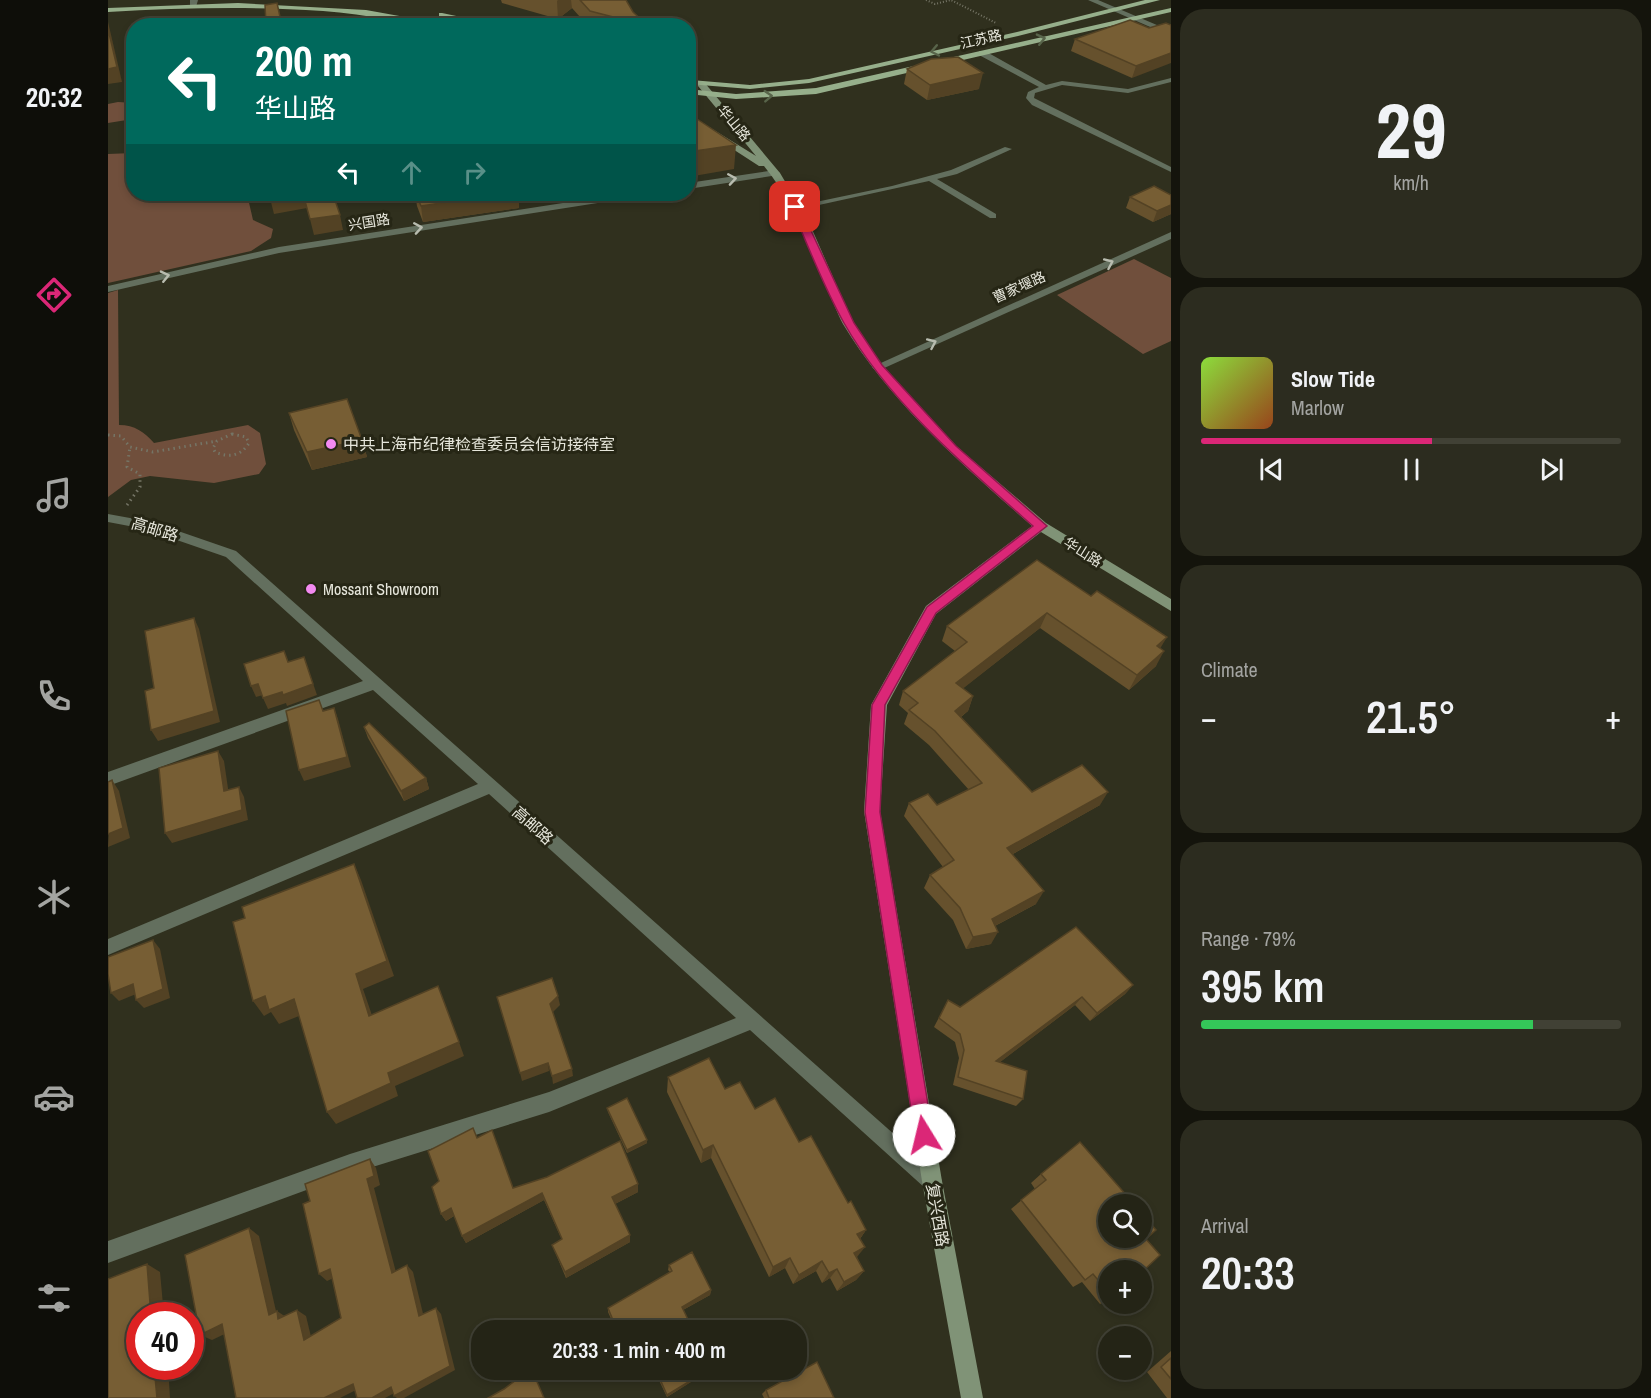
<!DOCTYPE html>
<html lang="en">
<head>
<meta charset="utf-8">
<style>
	body { margin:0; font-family:"Archivo Narrow","Noto Sans SC",sans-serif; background:#2c2c1f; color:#f1f3f6; height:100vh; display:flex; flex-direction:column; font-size:22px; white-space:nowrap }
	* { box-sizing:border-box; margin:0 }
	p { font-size:20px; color:#a3a4a1 }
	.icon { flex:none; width:33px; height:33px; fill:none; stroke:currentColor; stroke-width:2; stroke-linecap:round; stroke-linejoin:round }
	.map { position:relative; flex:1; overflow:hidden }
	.panel { display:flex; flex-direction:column; gap:9px; padding:9px; background:#14140c; width:480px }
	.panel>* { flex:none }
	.top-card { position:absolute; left:18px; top:18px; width:570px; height:183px; border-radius:24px; box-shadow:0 3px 9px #0003,0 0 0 2px #414135; background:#00695c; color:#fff; overflow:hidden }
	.fabs { position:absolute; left:990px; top:1194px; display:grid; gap:12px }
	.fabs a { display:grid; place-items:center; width:54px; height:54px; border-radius:50%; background:#242416; box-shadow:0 3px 9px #0003,0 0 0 2px #414135; font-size:30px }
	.speed { position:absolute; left:18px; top:1302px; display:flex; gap:12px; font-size:30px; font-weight:700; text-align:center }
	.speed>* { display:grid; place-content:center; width:78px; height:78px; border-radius:50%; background:#242416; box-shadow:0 3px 9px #0003,0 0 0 2px #414135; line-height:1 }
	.speed .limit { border:9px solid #d22; background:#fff; color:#111 }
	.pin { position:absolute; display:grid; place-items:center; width:51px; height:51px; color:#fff; margin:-26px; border-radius:12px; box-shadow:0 3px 9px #0006 }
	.me { position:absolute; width:66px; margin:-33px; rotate:351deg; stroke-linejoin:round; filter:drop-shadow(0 0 4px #0008) }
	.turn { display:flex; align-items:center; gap:21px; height:126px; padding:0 30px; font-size:27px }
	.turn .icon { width:78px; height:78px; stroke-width:2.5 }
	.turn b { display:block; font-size:42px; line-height:51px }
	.lanes { display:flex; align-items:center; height:57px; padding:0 30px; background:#0003; justify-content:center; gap:30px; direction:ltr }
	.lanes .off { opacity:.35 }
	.big { font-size:45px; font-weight:600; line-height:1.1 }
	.panel .tile { flex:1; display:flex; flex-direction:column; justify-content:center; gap:9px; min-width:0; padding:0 21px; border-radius:24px; background:#2c2c1f }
	.panel .dial { align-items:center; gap:0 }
	.dial b { font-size:78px; line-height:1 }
	.song { display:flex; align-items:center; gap:18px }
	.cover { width:72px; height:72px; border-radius:9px; background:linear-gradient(135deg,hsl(90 70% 55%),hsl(20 70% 35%)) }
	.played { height:6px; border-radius:3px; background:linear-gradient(90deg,#db2777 55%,#414135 55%) }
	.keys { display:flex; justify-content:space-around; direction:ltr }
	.heat { display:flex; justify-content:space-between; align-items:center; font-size:33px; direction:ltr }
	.charge { height:9px; border-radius:4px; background:linear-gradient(90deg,#34c759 79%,#414135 0) }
	.trip { position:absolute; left:363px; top:1320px; width:336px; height:60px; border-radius:24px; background:#242416; box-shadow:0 3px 9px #0003,0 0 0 2px #414135; font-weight:600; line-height:60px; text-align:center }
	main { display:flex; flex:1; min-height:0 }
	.tabs { display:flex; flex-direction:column; width:108px; justify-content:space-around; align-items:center; background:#0e0e09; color:#a3a4a1 }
	.tabs .icon { width:42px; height:42px }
	.tabs .active { color:#db2777 }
	.tabs b { font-size:27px; color:#f1f3f6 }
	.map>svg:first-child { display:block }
	.green { fill:#704f3c }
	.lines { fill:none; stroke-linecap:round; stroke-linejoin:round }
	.path-far1 { stroke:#757566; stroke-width:2; stroke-dasharray:1 2; stroke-linecap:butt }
	.path { stroke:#757566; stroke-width:3; stroke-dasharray:1.5 4; stroke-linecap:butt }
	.lane { fill:#636f5e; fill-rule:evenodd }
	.street { fill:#636f5e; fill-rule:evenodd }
	.secondary { fill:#809377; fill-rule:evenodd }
	.primary { fill:#96af8b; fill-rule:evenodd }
	.wall { fill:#66512d }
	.shaded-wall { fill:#534224 }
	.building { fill:#775e34; stroke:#534224; stroke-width:1.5 }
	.oneway { stroke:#58644a }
	.oneway2 { stroke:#b8bcaf }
	.route { fill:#db2777; stroke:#8e194d; stroke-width:1.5 }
	.poi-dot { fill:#f38af1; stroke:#262615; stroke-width:2 }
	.labels { text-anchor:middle; stroke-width:6; stroke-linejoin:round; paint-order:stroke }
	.far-street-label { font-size:14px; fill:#e6e6db; stroke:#262615 }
	.poi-label { font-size:16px; fill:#e6e6db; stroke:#262615; text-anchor:start }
	.street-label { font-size:16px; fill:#e6e6db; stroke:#262615 }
</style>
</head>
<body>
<main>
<nav class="tabs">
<b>20:32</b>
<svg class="icon active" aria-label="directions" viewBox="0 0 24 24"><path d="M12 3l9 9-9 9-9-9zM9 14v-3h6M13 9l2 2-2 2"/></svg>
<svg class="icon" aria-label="music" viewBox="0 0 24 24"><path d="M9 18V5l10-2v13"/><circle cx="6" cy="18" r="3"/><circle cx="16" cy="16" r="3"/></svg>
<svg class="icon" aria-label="phone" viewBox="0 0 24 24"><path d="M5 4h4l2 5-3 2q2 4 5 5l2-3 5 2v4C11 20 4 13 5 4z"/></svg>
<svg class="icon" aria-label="climate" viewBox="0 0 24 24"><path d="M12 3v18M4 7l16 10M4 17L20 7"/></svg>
<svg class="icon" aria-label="car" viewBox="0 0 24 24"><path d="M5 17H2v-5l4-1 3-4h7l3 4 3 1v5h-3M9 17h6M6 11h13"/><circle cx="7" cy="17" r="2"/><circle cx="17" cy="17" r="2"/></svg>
<svg class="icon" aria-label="filters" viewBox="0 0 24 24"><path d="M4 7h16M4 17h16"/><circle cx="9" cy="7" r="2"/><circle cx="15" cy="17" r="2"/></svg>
</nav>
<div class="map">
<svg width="1063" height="1398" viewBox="0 0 1063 1398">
	<rect width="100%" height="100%" fill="#30301e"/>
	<g class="green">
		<polygon points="10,102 25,103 25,119 0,123 0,104"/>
		<polygon points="25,153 26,194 139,194 145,220 165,229 163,238 143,251 0,283 0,154"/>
		<path d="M247,194H334C305,199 274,209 247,194Z"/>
		<polygon points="1026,259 1063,278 1063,341 1035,354 949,295"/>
		<path d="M10,290L11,425C27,425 36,432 46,443L140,425L152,433L158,464L151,474L106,483L42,476L23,480L0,497V293Z"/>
	</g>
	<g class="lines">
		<g class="path-far1">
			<polyline points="818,0 827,4 843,0 888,23"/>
			<polyline points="448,26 454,20 476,16"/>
		</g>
		<g class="path">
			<path d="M124,434L138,437L141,443C133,456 121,458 107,452L105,448L109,441Z"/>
			<polyline points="0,435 13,436 22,447 45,452 109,441"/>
			<polyline points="19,505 32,487 32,474 19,467 22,447"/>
		</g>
		<g class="lane">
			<polygon points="871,51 877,51 938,85 954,81 1020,89 1063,78 1063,82 1020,93 954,85 927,93 926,98 1063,167 1063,172 924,105 918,98 920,92 931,87 871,55"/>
			<polygon points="897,147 904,149 849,174 829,179 888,214 888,218 882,218 821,181 688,210 684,207 784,186 843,170"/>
		</g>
		<g class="street">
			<polygon points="82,0 90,0 88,7 82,7"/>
			<polygon points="980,0 990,0 1063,31 1063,36"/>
			<polygon points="667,170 672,173 670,175 580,189 580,183"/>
			<polygon points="513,194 533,194 528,197 171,253 0,292 0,286 171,247"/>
			<polygon points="1063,232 1063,239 774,369 766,369 764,367"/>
			<polygon points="0,514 44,522 128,551 831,1174 834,1181 831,1188 824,1191 817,1188 642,1030 441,1112 242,1174 0,1263 0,1241 242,1154 441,1092 628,1018 381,794 0,955 0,939 370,784 265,690 0,786 0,772 255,681 118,557 37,529 0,522"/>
		</g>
		<path class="secondary" d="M590,82H596L672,173L700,220L745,323L774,365L848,446L938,523L1063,599V611L933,532L828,614L779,705L772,811L834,1181L875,1398H853L814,1181L756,811L763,705L818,606L924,526C856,466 783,404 735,324C729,313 724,299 719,287C701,246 685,201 656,166H651L580,120V114L648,156L590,86Z"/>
		<g class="primary">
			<polygon points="1037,0 1052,0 910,36 701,83 642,89 580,84 580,80 583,80 642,85 701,79 909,32"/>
			<path d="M130,3L258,10L347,26C304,26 259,14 215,11C144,6 72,8 0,12V8Z"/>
			<polygon points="1063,8 1063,12 708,94 628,99 580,94 580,89 628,94 708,88"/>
			<polygon points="331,13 334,13 396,26 378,26 331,17"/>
		</g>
	</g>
	<g class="wall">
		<polygon points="393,0 518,0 525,12 540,26 480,26 464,8 450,19 394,3"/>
		<polygon points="1058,23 1024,78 963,51 967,39 1041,28"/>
		<polygon points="799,69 871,89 819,100 796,84"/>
		<polygon points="307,194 410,194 411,208 315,222 309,206"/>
		<polygon points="1063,195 1063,214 1045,222 1018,208 1022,197"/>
		<polygon points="181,413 254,440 259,457 204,470 186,430"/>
		<polygon points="929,560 1052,648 1048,666 1021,690 932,628 855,688 865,696 860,711 853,717 924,792 992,805 905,854 928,904 887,926 883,944 858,949 845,920 816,888 822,875 835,867 796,816 801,803 829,805 861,790 821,745 796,724 800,713 791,705 795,691 847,651 834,641 839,626"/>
		<polygon points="256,727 318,778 321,789 296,801 260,738"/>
		<polygon points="1025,985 1017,994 982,1021 967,1005 892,1062 915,1099 908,1106 845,1085 851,1058 847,1042 826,1027 840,1000 852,1007"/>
		<polygon points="560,1077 617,1089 647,1109 691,1142 740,1203 758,1230 752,1239 749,1257 756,1271 748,1280 729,1291 722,1278 714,1283 708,1271 685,1284 677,1268 661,1277 603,1158 593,1163 559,1092"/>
		<polygon points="499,1108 539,1140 539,1143 519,1153 500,1112"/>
		<polygon points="369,1138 405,1188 530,1192 507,1204 522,1235 522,1242 458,1278 444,1245 454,1240 436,1200 358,1243 354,1236 346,1216 338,1221 333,1214 331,1181"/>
		<polygon points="933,1174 1038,1239 1000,1270 1000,1300 992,1304 974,1282 965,1287 903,1209 927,1189 923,1183"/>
		<polygon points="561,1265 603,1290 602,1295 575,1310 585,1330 508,1330 500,1312 500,1308 562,1272 560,1270"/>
		<polygon points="1063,1351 1063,1398 1059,1398 1039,1372"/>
		<polygon points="546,1370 584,1370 587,1378 586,1380 559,1397"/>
		<polygon points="658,1390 726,1398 656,1398 654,1394"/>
	</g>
	<g class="shaded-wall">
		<polygon points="450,0 463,0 464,8 450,19 449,1"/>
		<polygon points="0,22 14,82 0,84"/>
		<polygon points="1063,53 1063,63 1024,78 1028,66"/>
		<polygon points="875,73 871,89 819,100 822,85"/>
		<polygon points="628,145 626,169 580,177 580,152"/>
		<polygon points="195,194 199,208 166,214 162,198"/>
		<polygon points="394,194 410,194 411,208 315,222 313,206"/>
		<polygon points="460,194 476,194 460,196"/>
		<polygon points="1063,205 1063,214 1045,222 1049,211"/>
		<polygon points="232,215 235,230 206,235 202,219"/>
		<polygon points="254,440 259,457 204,470 199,452"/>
		<polygon points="939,613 932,628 843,698 848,683"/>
		<polygon points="86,618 91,629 112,722 50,741 43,730"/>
		<polygon points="1059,637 1050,652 1049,646"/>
		<polygon points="1056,651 1048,666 1021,690 1029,675"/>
		<polygon points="196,657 209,695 179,706 178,703 160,709 155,698"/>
		<polygon points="150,684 155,695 148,697 143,686"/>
		<polygon points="865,696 860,711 842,725 847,711"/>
		<polygon points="226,708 230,719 243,767 196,781 191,770"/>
		<polygon points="110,751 116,761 122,802 116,791"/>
		<polygon points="318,778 321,789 296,801 293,791"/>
		<polygon points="4,780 11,791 22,838 0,847"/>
		<polygon points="131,787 136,797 140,820 64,843 57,833"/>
		<polygon points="1000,792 992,805 892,861 899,848"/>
		<polygon points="246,864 253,880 286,976 255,989 269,1030 261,1016 248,974"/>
		<polygon points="936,891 928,904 877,931 884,919"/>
		<polygon points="890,932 883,944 858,949 865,937"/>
		<polygon points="45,940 52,949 62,998 36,1008 28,1000"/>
		<polygon points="25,984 33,992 11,1001 3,993"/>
		<polygon points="1025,985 1017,994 982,1021 989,1013"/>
		<polygon points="157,996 186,999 196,1014 171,1024 163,1012 156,1016 145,1001"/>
		<polygon points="450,996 452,1005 444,1013 442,1004"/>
		<polygon points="974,997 967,1005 883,1069 888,1061"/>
		<polygon points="351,1042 356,1056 287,1086 290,1096 228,1124 219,1112 280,1073"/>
		<polygon points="440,1063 441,1071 414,1081 412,1073"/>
		<polygon points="464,1069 465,1076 445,1084 444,1076"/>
		<polygon points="539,1140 539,1143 519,1153 519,1150"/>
		<polygon points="605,1145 603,1158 593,1163 595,1150"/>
		<polygon points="262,1159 268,1168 272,1185 266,1188 290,1280 284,1273 259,1179"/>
		<polygon points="530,1184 530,1192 505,1205 504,1197"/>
		<polygon points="434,1193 436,1200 358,1243 354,1236"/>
		<polygon points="343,1208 347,1215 338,1221 333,1214"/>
		<polygon points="141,1228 151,1236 170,1320 161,1315"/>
		<polygon points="758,1230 751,1240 749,1234"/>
		<polygon points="522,1235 522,1242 458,1278 457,1272"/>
		<polygon points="757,1247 749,1257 746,1253"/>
		<polygon points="682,1258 677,1268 661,1277 665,1267"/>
		<polygon points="714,1261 708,1271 685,1284 691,1275"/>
		<polygon points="39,1264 52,1272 56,1316 43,1316"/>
		<polygon points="299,1265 305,1272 317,1322 311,1316"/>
		<polygon points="222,1269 230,1276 219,1281 211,1274"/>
		<polygon points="729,1269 722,1278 714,1283 721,1273"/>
		<polygon points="756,1271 748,1280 729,1291 736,1282"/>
		<polygon points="603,1290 602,1295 573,1311 574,1307"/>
		<polygon points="328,1308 333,1314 347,1370 296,1398 289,1398 286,1396"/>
		<polygon points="189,1310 198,1316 205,1345 196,1340"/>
		<polygon points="169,1311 178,1317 170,1319"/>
		<polygon points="114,1324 125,1330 104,1340 92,1335"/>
		<polygon points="529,1326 529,1330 521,1330"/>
		<polygon points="46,1366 60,1366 62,1398 49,1398"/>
		<polygon points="587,1378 586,1380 559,1397 559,1395"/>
		<polygon points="245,1384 252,1388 232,1398 216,1398"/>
		<polygon points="283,1387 290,1391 277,1398 264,1398"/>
	</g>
	<g class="building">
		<polygon points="472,0 518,0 525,12 540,26 482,11"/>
		<polygon points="169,3 174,26 146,26 158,24 157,5"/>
		<polygon points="1022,20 1041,28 1058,23 1063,25 1063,53 1028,66 967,39"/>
		<polygon points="0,29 9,67 0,69"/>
		<polygon points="850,57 875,73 822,85 799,69 823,59"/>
		<polygon points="580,113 628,145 580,152"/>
		<polygon points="1046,186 1063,195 1063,205 1049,211 1022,197"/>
		<polygon points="161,194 194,194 162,198"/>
		<polygon points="195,194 216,194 217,195 225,194 232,215 202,219"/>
		<polygon points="308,194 394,194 313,206"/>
		<polygon points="239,399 254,440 199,452 181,413"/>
		<polygon points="929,560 983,596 989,591 1059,637 1049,646 1056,651 1029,675 939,613 848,683 865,696 847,711 924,792 974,765 1000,792 899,848 936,891 884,919 890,932 865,937 852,908 822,875 846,860 801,803 820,794 829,805 874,783 827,731 801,710 810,703 795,691 859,642 839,626"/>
		<polygon points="86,618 106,711 43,730 37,691 46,688 37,631"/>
		<polygon points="176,651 180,662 196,657 205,684 175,695 174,692 155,698 150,684 143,686 136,664"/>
		<polygon points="211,700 215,711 226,708 239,757 191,770 178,711"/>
		<polygon points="261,723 318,778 293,791 256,727"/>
		<polygon points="110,751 116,791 131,787 134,810 57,833 51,768"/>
		<polygon points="4,780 15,828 0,834 0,782"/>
		<polygon points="246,864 279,961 248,974 261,1016 330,986 351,1042 280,1073 283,1083 219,1112 186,999 161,1010 157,996 145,1001 125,922 137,918 134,907"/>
		<polygon points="968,927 1025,985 989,1013 974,997 888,1061 919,1071 915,1099 850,1077 856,1050 852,1034 831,1018 840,1000 852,1007"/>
		<polygon points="45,940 55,989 28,1000 25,984 3,993 0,974 0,957"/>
		<polygon points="444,978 450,996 442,1004 464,1069 444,1076 440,1063 412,1073 389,997"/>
		<polygon points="601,1058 617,1089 632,1082 647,1109 667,1098 691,1142 703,1136 740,1203 743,1201 758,1230 749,1234 757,1247 746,1253 756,1271 736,1282 729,1269 721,1273 714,1261 691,1275 682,1258 665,1267 605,1145 595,1150 560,1077"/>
		<polygon points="519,1098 539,1140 519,1150 499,1108"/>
		<polygon points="365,1128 369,1138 384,1130 405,1188 439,1177 512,1141 530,1184 504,1197 522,1235 457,1272 444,1245 454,1239 434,1193 354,1236 343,1208 333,1214 324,1187 331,1181 320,1151"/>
		<polygon points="972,1142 1026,1204 1000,1204 1000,1238 1034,1238 1034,1213 1048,1230 1038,1239 1052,1255 1034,1272 1034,1270 1000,1270 1000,1292 985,1274 977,1280 913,1200 938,1180 933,1174"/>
		<polygon points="262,1159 266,1176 259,1179 284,1273 299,1265 311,1316 328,1308 342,1366 286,1396 283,1387 264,1398 249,1398 245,1384 216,1398 128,1398 114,1324 92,1335 77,1255 141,1228 161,1315 169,1311 170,1319 189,1310 196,1340 233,1318 222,1269 211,1274 195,1204 202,1201 197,1184"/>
		<polygon points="584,1252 603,1290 574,1307 585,1330 531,1330 529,1326 521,1330 509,1330 500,1308 564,1271 561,1265"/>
		<polygon points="39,1264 43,1316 32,1316 32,1366 46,1366 49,1398 0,1398 0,1279"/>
		<polygon points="1063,1358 1063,1379 1053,1367"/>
		<polygon points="709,1362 726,1398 661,1398 658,1390"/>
		<polygon points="421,1370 424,1370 436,1398 380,1398 396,1389"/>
		<polygon points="548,1370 583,1370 587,1378 559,1395"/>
	</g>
	<defs><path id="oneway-chevron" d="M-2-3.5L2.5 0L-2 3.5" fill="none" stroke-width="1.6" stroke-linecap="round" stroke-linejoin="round" transform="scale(1.5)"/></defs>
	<g class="oneway">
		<use href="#oneway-chevron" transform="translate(933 39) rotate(-13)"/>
		<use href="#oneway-chevron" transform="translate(827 51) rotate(168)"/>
		<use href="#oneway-chevron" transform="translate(660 96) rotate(-3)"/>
	</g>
	<g class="oneway2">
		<use href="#oneway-chevron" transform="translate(624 179) rotate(-9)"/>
		<use href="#oneway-chevron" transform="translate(310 228) rotate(-9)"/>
		<use href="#oneway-chevron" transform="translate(1001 263) rotate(-24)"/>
		<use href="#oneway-chevron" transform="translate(57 276) rotate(-13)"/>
		<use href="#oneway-chevron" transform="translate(824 343) rotate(-24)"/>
	</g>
	<path class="route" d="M684,205L692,207L746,323L774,365L848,446L939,526L828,613L777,705L772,812L825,1135L823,1141L816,1144L810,1141L807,1135L757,812L764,705L819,607L925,526C859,468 780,401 736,323C715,286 700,245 683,207Z"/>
	<g class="poi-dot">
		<circle cx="223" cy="444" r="6"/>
		<circle cx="203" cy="589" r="6"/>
	</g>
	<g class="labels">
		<g class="far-street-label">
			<text transform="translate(873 39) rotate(-13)" y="5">江苏路</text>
			<text transform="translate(626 123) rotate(50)" y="5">华山路</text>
			<text transform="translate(261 222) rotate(-9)" y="5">兴国路</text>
			<text transform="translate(911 287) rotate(-24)" y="5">曹家堰路</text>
			<text transform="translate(975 552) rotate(32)" y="5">华山路</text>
		</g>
		<g class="poi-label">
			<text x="235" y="450">中共上海市纪律检查委员会信访接待室</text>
			<text x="215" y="595">Mossant Showroom</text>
		</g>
		<g class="street-label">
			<text transform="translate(47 529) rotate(17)" y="6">高邮路</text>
			<text transform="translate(425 825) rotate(42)" y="6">高邮路</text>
			<text transform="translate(830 1215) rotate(80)" y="6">复兴西路</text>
		</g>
	</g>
</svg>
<div class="fabs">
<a><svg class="icon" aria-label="search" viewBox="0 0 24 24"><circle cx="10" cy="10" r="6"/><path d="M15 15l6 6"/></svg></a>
<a>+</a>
<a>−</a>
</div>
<div class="speed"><div class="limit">40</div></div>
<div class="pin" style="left:687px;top:207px;background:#d93025"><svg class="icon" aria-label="arrive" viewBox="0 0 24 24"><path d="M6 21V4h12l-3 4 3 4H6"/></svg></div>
<svg class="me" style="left:816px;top:1135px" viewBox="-20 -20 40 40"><circle r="19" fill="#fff"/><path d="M0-13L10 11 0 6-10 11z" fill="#db2777"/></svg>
<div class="trip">20:33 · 1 min · 400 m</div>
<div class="top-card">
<div class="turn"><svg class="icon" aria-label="left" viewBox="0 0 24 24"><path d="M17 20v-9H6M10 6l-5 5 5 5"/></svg><div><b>200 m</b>华山路</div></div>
<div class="lanes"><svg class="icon" aria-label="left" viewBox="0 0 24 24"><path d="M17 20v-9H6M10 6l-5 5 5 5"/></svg><svg class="icon off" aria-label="ahead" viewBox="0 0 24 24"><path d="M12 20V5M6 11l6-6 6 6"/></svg><svg class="icon off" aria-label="right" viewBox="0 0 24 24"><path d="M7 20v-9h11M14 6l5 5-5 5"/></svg></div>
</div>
</div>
<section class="panel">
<div class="tile dial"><b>29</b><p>km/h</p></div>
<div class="tile">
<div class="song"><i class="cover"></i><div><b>Slow Tide</b><p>Marlow</p></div></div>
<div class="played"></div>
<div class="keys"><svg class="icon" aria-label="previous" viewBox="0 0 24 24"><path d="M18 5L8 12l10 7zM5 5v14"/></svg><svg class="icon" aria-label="pause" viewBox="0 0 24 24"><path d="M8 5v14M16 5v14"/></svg><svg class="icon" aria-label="next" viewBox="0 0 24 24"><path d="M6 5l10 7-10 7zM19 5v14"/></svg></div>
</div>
<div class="tile"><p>Climate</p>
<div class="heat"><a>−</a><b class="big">21.5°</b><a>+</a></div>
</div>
<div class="tile"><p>Range · 79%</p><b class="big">395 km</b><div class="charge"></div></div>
<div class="tile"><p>Arrival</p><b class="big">20:33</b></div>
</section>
</main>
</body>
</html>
